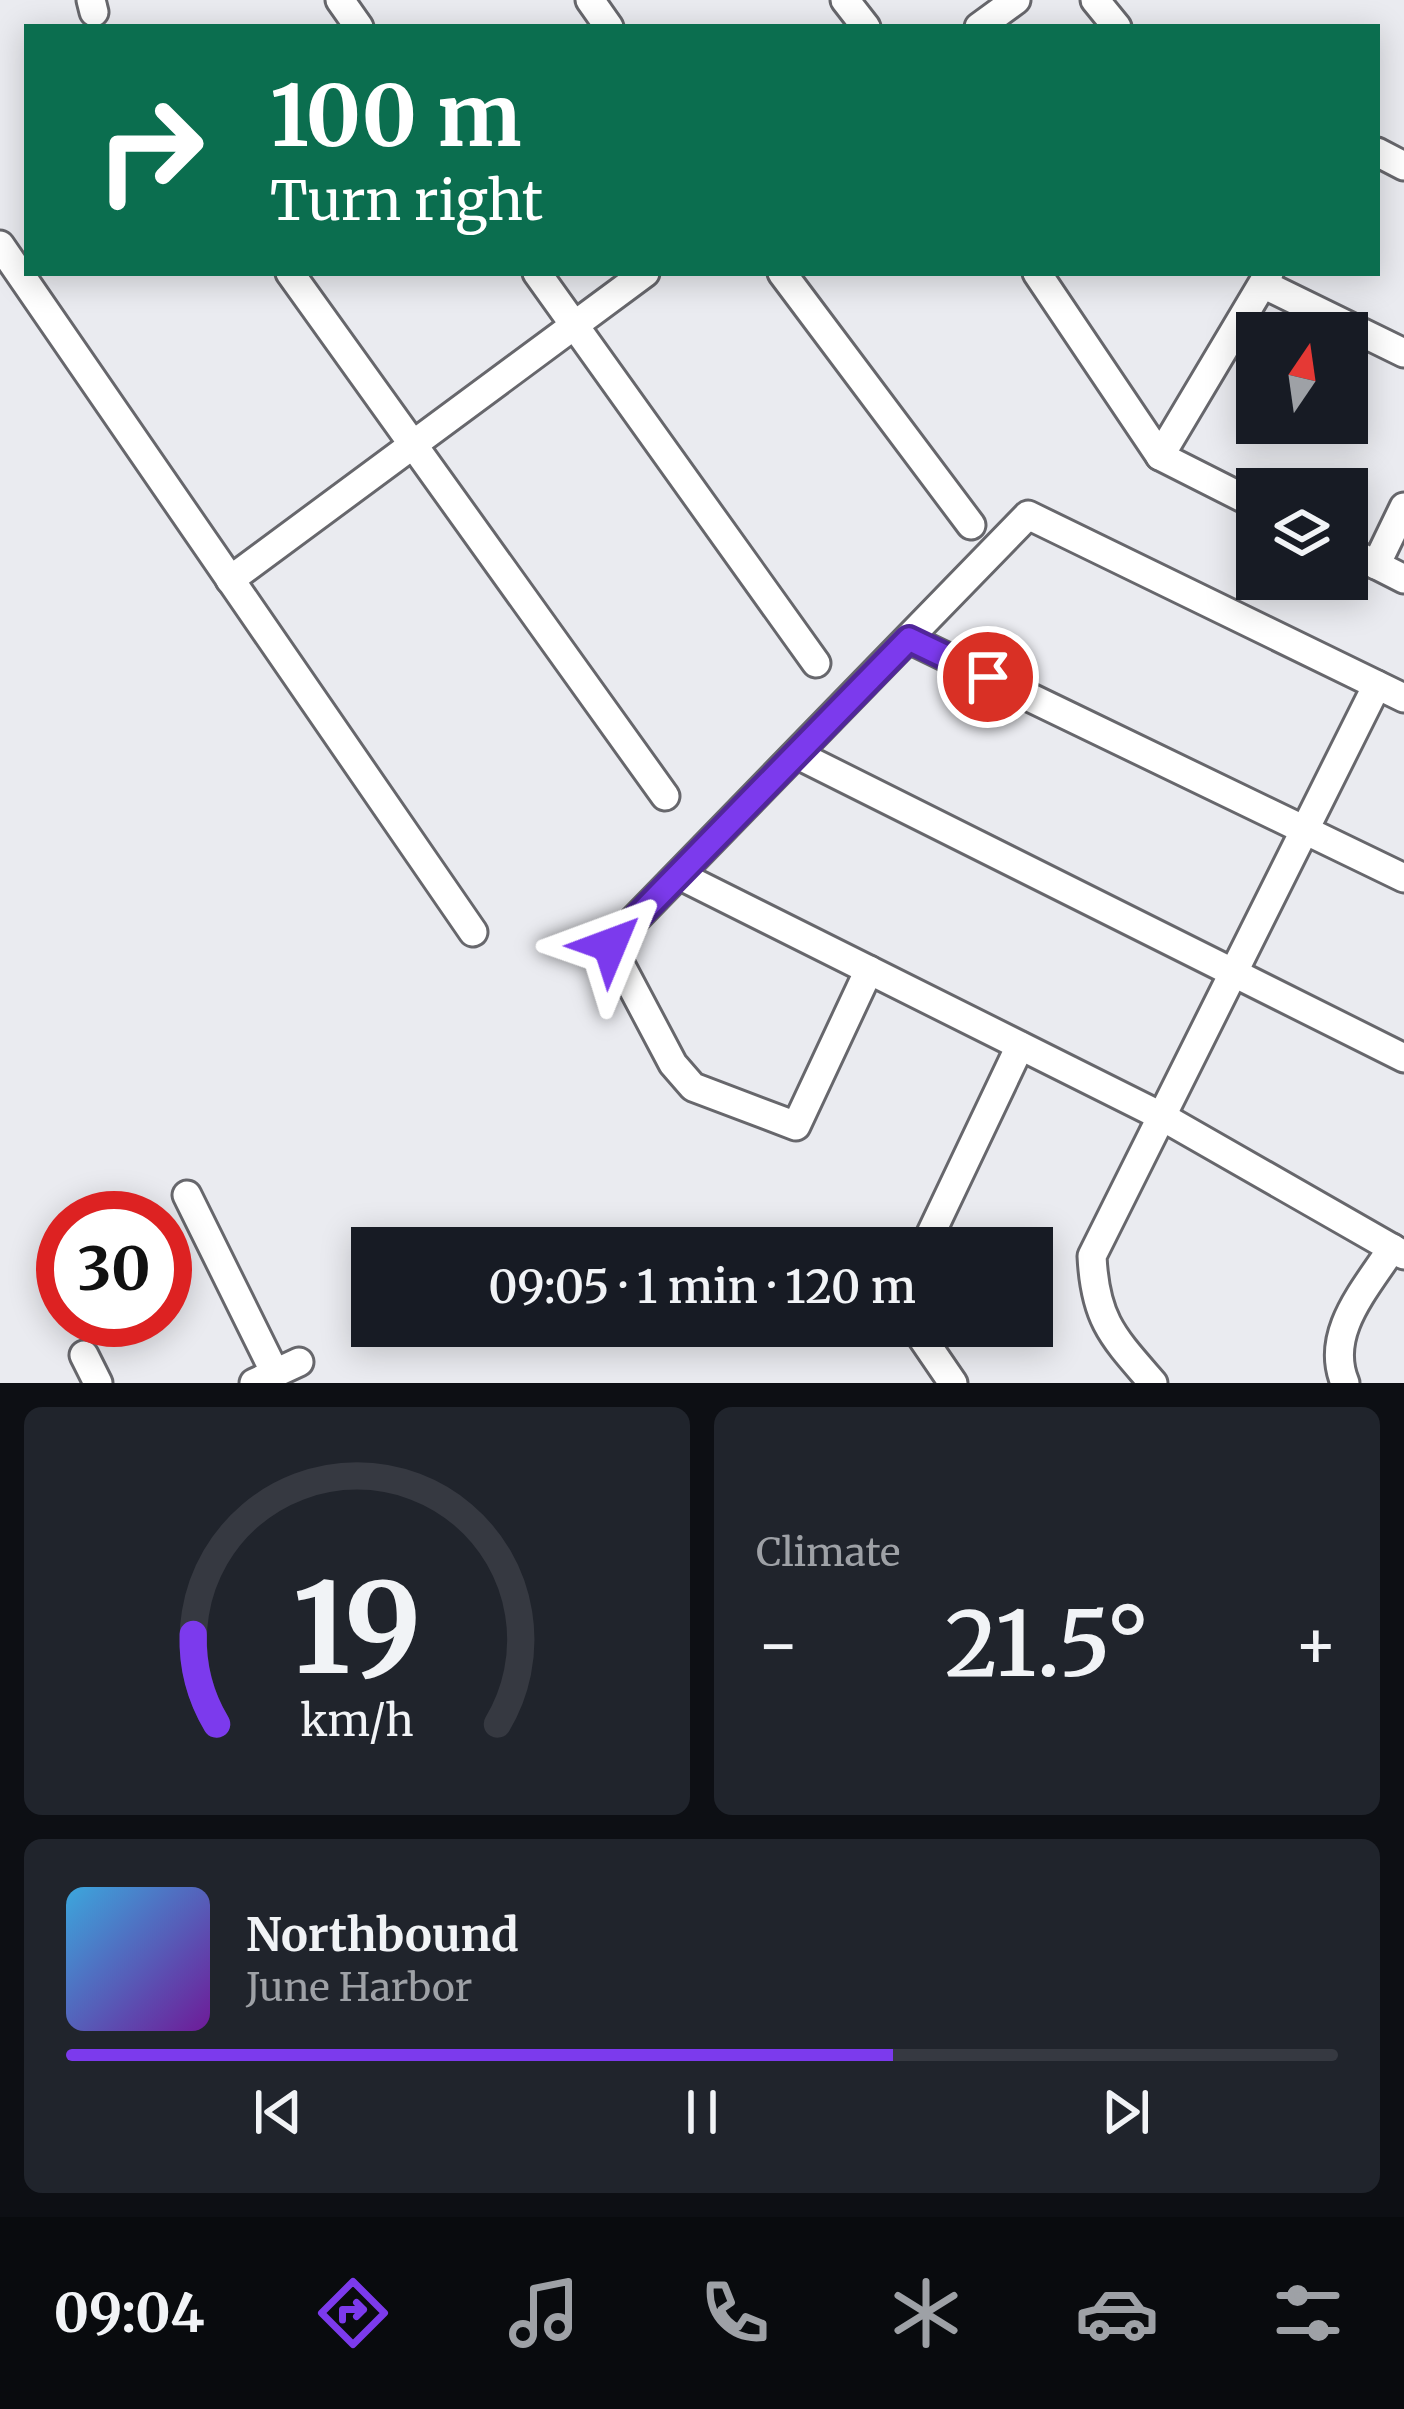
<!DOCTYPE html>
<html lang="en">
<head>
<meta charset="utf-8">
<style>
	body { margin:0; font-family:Merriweather,serif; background:#20242c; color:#f1f3f6; height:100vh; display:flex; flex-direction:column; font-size:45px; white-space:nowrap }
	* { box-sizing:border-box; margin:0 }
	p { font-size:39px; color:#9ea1a6 }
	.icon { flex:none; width:66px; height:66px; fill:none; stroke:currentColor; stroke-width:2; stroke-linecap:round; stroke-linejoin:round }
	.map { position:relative; height:1383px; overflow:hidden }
	.details { display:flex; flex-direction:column; gap:24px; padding:24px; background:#0d0f14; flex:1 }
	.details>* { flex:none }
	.guide { position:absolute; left:24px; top:24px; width:1356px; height:252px; border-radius:0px; box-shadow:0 6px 30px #0003; background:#0b6e4f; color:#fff; overflow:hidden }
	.needle { width:78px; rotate:13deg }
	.buttons { position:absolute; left:1236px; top:312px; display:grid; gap:24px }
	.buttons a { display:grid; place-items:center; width:132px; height:132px; border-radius:0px; background:#171b24; box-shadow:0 6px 30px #0003; font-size:60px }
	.speed { position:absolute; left:36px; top:1191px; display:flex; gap:24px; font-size:60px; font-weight:700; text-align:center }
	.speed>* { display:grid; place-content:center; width:156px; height:156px; border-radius:50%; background:#171b24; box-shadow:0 6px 30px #0003; line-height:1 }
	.speed .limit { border:18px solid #d22; background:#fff; color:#111 }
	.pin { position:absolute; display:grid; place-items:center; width:102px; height:102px; color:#fff; margin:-51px; border:6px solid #fff; border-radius:50%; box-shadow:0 3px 12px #0007 }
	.me { position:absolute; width:132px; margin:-66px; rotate:46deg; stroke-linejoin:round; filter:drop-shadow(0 0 9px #0008) }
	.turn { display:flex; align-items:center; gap:42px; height:252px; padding:0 48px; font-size:54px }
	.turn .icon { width:156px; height:156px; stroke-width:2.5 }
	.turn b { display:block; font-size:84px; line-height:102px }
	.big { font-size:90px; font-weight:600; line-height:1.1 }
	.details .card { flex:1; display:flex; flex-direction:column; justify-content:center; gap:18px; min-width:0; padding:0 42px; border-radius:18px; background:#20242c }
	.details .dial { align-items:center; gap:0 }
	.dial svg { height:312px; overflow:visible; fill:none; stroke:#363941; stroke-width:7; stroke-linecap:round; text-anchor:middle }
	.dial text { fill:#f1f3f6; stroke:none }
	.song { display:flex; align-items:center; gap:36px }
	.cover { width:144px; height:144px; border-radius:18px; background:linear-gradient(135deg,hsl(200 70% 55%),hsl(280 70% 35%)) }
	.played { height:12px; border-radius:6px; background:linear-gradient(90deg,#7c3aed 65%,#363941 65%) }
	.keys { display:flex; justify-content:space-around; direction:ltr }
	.heat { display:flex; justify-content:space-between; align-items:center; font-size:66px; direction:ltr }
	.details .tiles { flex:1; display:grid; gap:24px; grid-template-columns:1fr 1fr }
	.card:last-child { grid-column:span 2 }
	.trip { position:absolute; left:351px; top:1227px; width:702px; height:120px; border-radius:0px; background:#171b24; box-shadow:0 6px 30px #0003; font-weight:600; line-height:120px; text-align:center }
	.tabs { display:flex; height:192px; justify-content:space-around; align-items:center; background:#090b0e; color:#9ea1a6 }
	.tabs .icon { width:84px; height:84px }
	.tabs .selected { color:#7c3aed }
	.tabs b { font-size:54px; color:#f1f3f6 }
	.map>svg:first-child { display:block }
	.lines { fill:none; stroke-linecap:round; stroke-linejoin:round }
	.minor-casing { stroke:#67676c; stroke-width:33 }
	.minor { stroke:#fff; stroke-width:27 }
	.route-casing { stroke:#51269a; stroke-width:30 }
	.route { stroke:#7c3aed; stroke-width:21 }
</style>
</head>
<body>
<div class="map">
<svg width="1404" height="1383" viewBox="0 0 1404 1383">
	<rect width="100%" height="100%" fill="#eaebf0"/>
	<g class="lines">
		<defs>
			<g id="minor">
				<polyline points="91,0 94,12"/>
				<polyline points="340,0 359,27"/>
				<polyline points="590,0 609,27"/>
				<polyline points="845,0 866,27"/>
				<polyline points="1095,0 1117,27"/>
				<polyline points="979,27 1016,0"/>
				<polyline points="1377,152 1404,166"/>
				<polyline points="0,245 473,932"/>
				<polyline points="290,273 665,796"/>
				<polyline points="537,273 816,663"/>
				<polyline points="782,273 971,525"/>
				<polyline points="1037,273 1160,456 1269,273"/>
				<polyline points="1263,284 1404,353"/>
				<polyline points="1160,456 1257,505"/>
				<polyline points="1347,550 1404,579"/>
				<polyline points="1376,565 1404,507"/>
				<polyline points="230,580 645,273"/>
				<polyline points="909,639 1404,878"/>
				<polyline points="798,755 1404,1058"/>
				<polyline points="681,876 1161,1116 1404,1255"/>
				<polyline points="869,970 796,1126 693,1087 673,1064 610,945 1028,515 1404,698"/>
				<polyline points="187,1195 275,1373"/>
				<polyline points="924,1248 1020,1046"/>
				<polyline points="914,1326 953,1383"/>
				<polyline points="84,1355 98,1383"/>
				<polyline points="254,1383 299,1362"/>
				<path d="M1153,1383C1113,1337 1095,1320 1092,1256L1377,685"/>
				<path d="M1345,1383C1324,1333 1366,1289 1392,1248"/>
			</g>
		</defs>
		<use href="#minor" class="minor-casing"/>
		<use href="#minor" class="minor"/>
	</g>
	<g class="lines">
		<defs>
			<polyline id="route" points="610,945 909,639 988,677"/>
		</defs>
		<use href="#route" class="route-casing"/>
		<use href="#route" class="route"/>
	</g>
</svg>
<div class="buttons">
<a><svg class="needle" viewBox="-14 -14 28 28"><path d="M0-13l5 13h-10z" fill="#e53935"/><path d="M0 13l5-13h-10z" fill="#9ea1a6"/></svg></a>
<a><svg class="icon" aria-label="layers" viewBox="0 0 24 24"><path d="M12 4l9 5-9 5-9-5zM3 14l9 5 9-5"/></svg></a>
</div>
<div class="speed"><div class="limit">30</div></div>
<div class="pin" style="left:988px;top:677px;background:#d93025"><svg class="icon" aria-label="arrive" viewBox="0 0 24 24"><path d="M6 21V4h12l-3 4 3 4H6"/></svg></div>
<svg class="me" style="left:610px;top:945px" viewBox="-20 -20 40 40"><path d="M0-17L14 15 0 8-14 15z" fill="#7c3aed" stroke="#fff" stroke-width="4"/></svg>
<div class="trip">09:05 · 1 min · 120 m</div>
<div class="guide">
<div class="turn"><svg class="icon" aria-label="right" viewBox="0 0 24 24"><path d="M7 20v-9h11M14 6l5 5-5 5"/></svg><div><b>100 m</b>Turn right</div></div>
</div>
</div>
<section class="details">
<div class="tiles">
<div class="card dial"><svg viewBox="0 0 100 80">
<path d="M14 69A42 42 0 1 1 86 69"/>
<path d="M14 69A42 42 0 0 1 8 46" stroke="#7c3aed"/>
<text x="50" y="56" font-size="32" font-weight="700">19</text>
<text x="50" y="72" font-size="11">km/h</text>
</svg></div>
<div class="card"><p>Climate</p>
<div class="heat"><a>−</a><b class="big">21.5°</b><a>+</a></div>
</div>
<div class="card">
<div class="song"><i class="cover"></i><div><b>Northbound</b><p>June Harbor</p></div></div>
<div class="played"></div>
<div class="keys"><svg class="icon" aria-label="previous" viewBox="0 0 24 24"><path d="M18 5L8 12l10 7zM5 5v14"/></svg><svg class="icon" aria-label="pause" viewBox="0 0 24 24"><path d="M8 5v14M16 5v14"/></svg><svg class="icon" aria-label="next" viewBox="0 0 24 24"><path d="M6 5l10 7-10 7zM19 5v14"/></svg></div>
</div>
</div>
</section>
<nav class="tabs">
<b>09:04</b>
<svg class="icon selected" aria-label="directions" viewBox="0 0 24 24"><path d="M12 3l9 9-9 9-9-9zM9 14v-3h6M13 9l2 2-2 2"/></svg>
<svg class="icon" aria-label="music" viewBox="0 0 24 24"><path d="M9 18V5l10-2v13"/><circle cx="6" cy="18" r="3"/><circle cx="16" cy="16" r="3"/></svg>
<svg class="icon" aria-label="phone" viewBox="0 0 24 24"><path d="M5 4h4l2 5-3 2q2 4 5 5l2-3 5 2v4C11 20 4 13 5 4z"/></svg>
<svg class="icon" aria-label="climate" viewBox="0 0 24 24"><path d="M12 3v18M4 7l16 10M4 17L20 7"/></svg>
<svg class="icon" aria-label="car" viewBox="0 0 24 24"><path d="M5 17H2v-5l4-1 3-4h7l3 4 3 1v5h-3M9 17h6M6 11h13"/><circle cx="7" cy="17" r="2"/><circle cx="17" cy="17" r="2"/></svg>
<svg class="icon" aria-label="filters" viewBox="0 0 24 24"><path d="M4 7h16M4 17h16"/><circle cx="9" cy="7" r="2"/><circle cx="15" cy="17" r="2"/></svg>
</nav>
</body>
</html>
